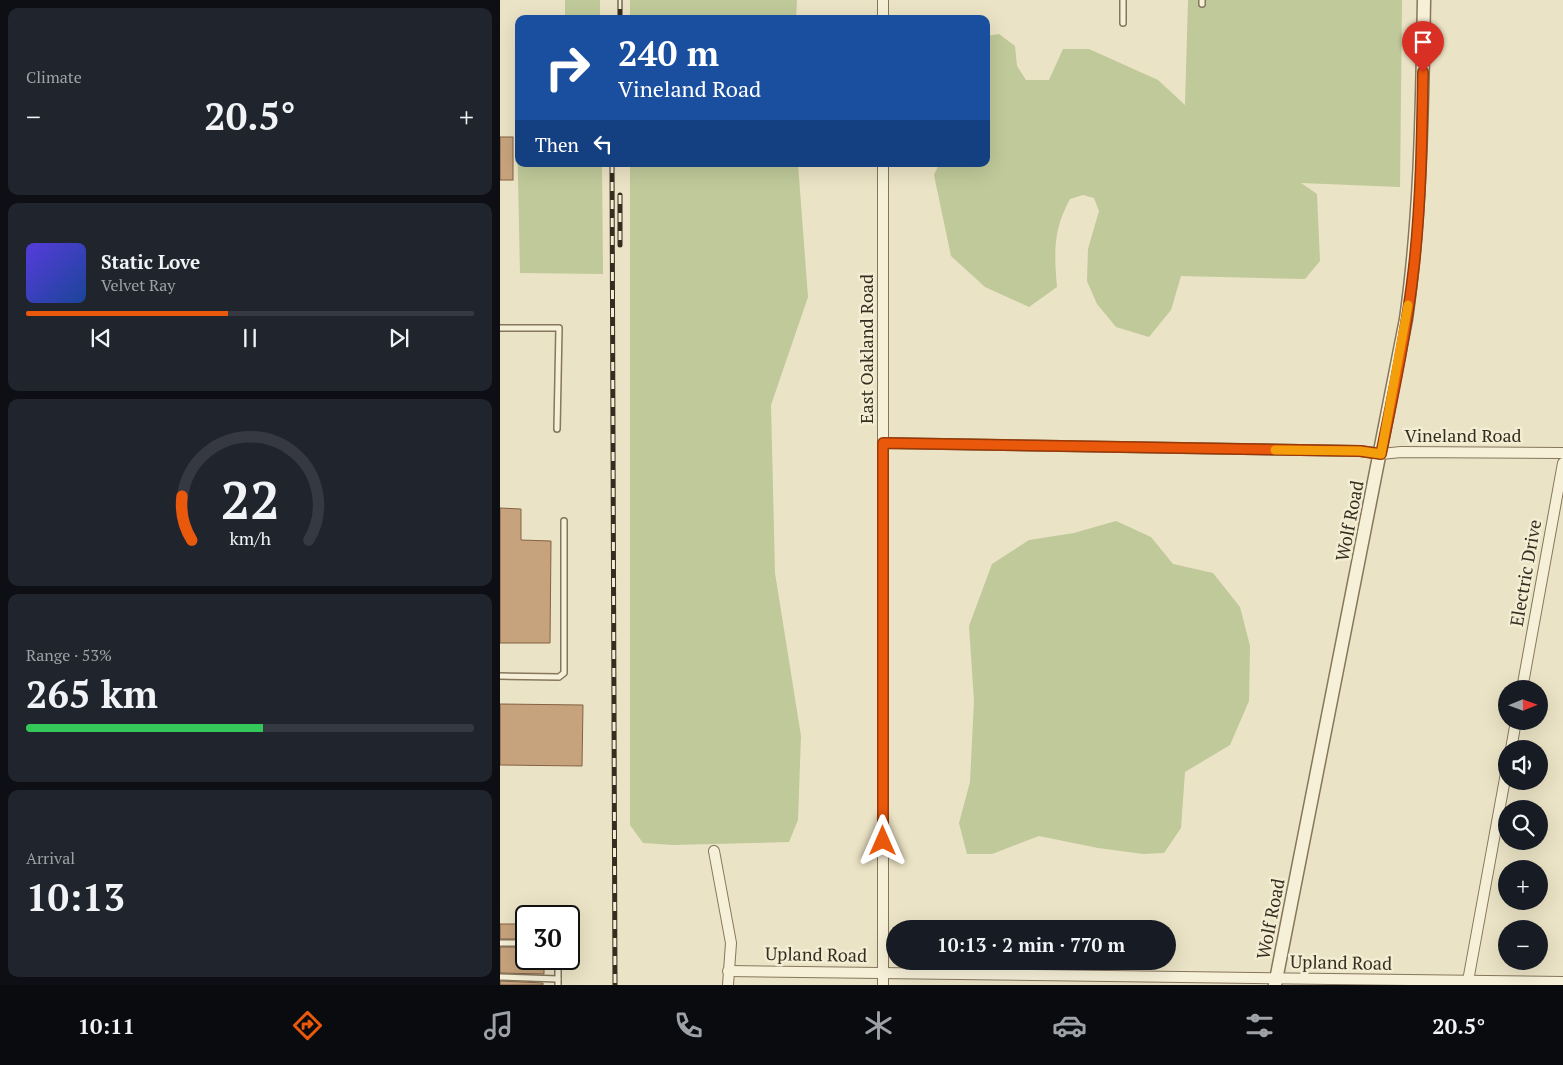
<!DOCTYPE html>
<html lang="en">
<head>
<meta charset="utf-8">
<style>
	body { margin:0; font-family:"PT Serif",serif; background:#20242c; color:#f1f3f6; height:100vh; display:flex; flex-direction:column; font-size:19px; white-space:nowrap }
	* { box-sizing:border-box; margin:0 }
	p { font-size:16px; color:#9ea1a6 }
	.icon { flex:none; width:28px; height:28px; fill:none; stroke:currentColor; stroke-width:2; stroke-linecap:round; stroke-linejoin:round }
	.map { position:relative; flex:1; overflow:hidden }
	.details { display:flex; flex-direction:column; gap:8px; padding:8px; background:#0d0f14; width:500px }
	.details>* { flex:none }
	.hud { position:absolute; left:15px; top:15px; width:475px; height:152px; border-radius:10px; box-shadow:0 5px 20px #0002; background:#1a4fa0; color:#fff; overflow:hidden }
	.needle { width:32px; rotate:89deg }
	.fabs { position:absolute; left:998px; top:680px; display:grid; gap:10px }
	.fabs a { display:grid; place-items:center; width:50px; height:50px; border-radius:50%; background:#171b24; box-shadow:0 5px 20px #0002; font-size:25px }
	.speed { position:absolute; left:15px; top:905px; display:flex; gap:10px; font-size:25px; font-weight:700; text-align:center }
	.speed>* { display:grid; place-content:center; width:65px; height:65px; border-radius:50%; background:#171b24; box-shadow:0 5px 20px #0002; line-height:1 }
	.speed .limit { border:2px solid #111; border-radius:8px; background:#fff; color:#111 }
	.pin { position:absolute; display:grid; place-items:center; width:42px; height:42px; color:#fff; margin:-51px -21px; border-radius:50% 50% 50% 0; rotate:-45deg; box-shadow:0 0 5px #0007 }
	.pin .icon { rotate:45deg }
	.me { position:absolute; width:55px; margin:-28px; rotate:0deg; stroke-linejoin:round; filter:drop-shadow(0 0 4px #0008) }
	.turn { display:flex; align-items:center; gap:18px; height:105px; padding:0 20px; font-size:22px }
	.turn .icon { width:65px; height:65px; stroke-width:2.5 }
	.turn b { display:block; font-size:35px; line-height:42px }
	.then { display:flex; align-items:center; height:48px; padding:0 20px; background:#0003; gap:10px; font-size:19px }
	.big { font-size:38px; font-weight:700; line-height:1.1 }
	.details .tile { flex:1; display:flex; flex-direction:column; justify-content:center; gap:8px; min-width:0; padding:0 18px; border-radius:10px; background:#20242c }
	.details .dial { align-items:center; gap:0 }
	.dial svg { height:130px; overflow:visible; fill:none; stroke:#363941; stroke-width:7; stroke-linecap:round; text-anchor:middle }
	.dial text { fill:#f1f3f6; stroke:none }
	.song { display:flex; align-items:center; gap:15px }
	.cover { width:60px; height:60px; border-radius:8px; background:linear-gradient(135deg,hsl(250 70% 55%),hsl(220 70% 35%)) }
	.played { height:5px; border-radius:2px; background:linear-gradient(90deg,#ea580c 45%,#363941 45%) }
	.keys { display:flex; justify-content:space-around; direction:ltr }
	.heat { display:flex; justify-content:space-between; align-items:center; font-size:28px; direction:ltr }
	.charge { height:8px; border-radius:4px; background:linear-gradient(90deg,#34c759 53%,#363941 0) }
	.trip { position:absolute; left:386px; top:920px; width:290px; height:50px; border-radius:25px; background:#171b24; box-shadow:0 5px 20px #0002; font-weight:700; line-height:50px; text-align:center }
	.menu { display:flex; height:80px; justify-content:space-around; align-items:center; background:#090b0e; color:#9ea1a6 }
	.menu .icon { width:35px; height:35px }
	.menu .on { color:#ea580c }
	.menu b { font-size:22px; color:#f1f3f6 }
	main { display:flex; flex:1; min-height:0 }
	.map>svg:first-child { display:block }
	.green { fill:#bfc999 }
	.building { fill:#c7a37d; stroke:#836243 }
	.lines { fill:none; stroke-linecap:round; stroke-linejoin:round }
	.service-casing { stroke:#85765c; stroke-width:8 }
	.minor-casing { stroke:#85765c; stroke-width:12 }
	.tertiary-casing { stroke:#85765c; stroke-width:15 }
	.service { stroke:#f7f0d8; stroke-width:5 }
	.minor { stroke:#f7f0d8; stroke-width:10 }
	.tertiary { stroke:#f7f0d8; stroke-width:12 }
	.rail-casing { stroke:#362c1f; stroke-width:5 }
	.rail { stroke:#f3edd4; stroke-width:3; stroke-dasharray:9; stroke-linecap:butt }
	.route-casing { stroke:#983908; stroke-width:12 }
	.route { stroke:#ea580c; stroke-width:9 }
	.slow { stroke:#f59e0b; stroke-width:9 }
	.labels { text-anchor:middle; stroke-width:5; stroke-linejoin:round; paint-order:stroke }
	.street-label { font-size:18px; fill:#362c1f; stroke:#f3edd4 }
</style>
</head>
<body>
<main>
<section class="details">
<div class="tile"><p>Climate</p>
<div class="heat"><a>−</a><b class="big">20.5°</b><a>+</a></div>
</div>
<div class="tile">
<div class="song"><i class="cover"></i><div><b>Static Love</b><p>Velvet Ray</p></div></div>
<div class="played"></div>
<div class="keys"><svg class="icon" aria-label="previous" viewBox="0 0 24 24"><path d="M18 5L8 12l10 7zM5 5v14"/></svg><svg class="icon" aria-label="pause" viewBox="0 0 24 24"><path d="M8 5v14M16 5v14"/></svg><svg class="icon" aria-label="next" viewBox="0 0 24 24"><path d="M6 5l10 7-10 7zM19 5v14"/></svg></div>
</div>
<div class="tile dial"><svg viewBox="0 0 100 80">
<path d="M14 69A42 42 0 1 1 86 69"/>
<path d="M14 69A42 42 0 0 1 8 42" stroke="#ea580c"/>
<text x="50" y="56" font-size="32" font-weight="700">22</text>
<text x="50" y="72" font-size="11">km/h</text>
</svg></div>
<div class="tile"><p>Range · 53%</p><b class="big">265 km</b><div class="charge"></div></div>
<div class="tile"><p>Arrival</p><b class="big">10:13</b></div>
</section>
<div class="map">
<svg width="1063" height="985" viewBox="0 0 1063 985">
	<rect width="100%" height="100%" fill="#ebe3c5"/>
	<g class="green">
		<rect x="65" y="0" width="35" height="19"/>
		<polygon points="130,0 297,0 296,19 130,19"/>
		<path d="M688,0H902L900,187L801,183L817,194L820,261L805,279L681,276L671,310L649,337L616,327L597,304L587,281L588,249L599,211L594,198L583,195L570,199C553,230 554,252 557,287L529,307L485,287L451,256L434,175L439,164H486V36L499,34L515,46L517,66L526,80H549L563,49H589L658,80L685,105Z"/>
		<polygon points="16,83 19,83 19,164 102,164 103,274 20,273"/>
		<polygon points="130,164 298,164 308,297 271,405 275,573 301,736 298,820 289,842 173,845 143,843 130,825"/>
		<polygon points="616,521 651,537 673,564 713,573 740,607 750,646 749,701 730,745 685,772 681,828 664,853 643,854 598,848 539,836 492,854 467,854 459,823 470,782 474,701 469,626 492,564 529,540 574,533"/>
	</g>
	<g class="building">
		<rect x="0" y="137" width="13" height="43"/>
		<polygon points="0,508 21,509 21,540 51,541 50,643 0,643"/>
		<polygon points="0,704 83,705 82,766 0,765"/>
		<rect x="0" y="924" width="26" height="15"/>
		<polygon points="0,947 26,947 26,959 44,959 44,974 0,973"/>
		<polygon points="0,981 43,983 43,985 0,985"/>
	</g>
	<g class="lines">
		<defs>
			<g id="service">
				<polyline points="623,0 623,23"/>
				<polyline points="702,4 702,0"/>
				<polyline points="0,328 59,328 57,429"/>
				<polyline points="0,676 59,677 64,673 64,521"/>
				<polyline points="0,943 26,943"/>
				<polyline points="58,959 58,985"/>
				<polyline points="0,977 58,979"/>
			</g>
			<g id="minor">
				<polyline points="383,19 383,0"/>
				<polyline points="383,164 383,985"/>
				<polyline points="383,443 860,451 881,454 901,452 1063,453"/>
				<polyline points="1022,689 1063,463"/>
				<polyline points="1011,749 1016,721"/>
				<polyline points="214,851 231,943 228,985"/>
				<polyline points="228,971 1063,982"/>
				<polyline points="968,981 1006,773"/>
			</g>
			<path id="tertiary" d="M775,985L906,319C921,213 922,107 924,0"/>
		</defs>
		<use href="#service" class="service-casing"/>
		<use href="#minor" class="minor-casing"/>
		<use href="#tertiary" class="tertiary-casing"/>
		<use href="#service" class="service"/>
		<use href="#minor" class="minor"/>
		<use href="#tertiary" class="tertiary"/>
		<defs>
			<g id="rail">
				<polyline points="120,0 120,19"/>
				<polyline points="112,164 115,985"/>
				<polyline points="120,195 120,245"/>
			</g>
		</defs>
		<use href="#rail" class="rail-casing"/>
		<use href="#rail" class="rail"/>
	</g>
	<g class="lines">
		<defs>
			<path id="route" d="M383,841V443L860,451L881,454C894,391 907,329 914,266C921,202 922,137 923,72"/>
		</defs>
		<use href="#route" class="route-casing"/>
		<use href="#route" class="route"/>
		<polyline class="slow" points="775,450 860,451 881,454 908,305"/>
	</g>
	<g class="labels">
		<g class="street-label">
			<text transform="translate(367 349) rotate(-90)" y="6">East Oakland Road</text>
			<text x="963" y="442">Vineland Road</text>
			<text transform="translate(850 521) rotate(-79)" y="6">Wolf Road</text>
			<text transform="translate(1026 573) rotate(-80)" y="6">Electric Drive</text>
			<text transform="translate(771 919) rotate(-79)" y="6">Wolf Road</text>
			<text transform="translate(316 955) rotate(1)" y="6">Upland Road</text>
			<text transform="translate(841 963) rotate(1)" y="6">Upland Road</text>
		</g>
	</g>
</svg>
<div class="fabs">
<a><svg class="needle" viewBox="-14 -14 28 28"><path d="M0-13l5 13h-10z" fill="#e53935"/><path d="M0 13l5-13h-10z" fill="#9ea1a6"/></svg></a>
<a><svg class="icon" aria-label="sound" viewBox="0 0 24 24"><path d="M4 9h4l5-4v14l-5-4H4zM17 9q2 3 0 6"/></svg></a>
<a><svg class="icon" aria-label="search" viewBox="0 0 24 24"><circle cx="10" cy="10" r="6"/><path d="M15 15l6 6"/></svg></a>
<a>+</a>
<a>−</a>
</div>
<div class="speed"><div class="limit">30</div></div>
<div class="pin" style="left:923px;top:72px;background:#d93025"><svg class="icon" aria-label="arrive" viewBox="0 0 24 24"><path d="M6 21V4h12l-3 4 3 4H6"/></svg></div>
<svg class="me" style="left:383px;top:841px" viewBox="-20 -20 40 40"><path d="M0-17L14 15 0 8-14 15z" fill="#ea580c" stroke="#fff" stroke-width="4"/></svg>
<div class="trip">10:13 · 2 min · 770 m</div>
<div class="hud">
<div class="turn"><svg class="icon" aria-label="right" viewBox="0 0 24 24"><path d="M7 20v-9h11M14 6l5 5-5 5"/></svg><div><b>240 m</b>Vineland Road</div></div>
<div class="then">Then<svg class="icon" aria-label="left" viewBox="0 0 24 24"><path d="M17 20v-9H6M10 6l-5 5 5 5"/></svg></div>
</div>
</div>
</main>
<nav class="menu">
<b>10:11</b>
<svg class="icon on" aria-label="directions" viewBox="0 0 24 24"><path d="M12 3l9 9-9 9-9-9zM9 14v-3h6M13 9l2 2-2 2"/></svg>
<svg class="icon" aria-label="music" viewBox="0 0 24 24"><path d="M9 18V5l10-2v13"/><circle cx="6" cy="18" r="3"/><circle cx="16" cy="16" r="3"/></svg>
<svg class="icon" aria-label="phone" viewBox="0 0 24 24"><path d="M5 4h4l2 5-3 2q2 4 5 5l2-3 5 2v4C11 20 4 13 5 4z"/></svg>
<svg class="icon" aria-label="climate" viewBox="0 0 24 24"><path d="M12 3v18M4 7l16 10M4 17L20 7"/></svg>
<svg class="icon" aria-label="car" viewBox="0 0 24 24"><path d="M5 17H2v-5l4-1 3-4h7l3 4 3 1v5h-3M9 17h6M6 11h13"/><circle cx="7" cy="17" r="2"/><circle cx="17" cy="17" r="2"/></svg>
<svg class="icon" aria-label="filters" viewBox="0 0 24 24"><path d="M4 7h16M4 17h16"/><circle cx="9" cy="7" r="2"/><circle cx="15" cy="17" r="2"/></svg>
<b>20.5°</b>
</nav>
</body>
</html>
